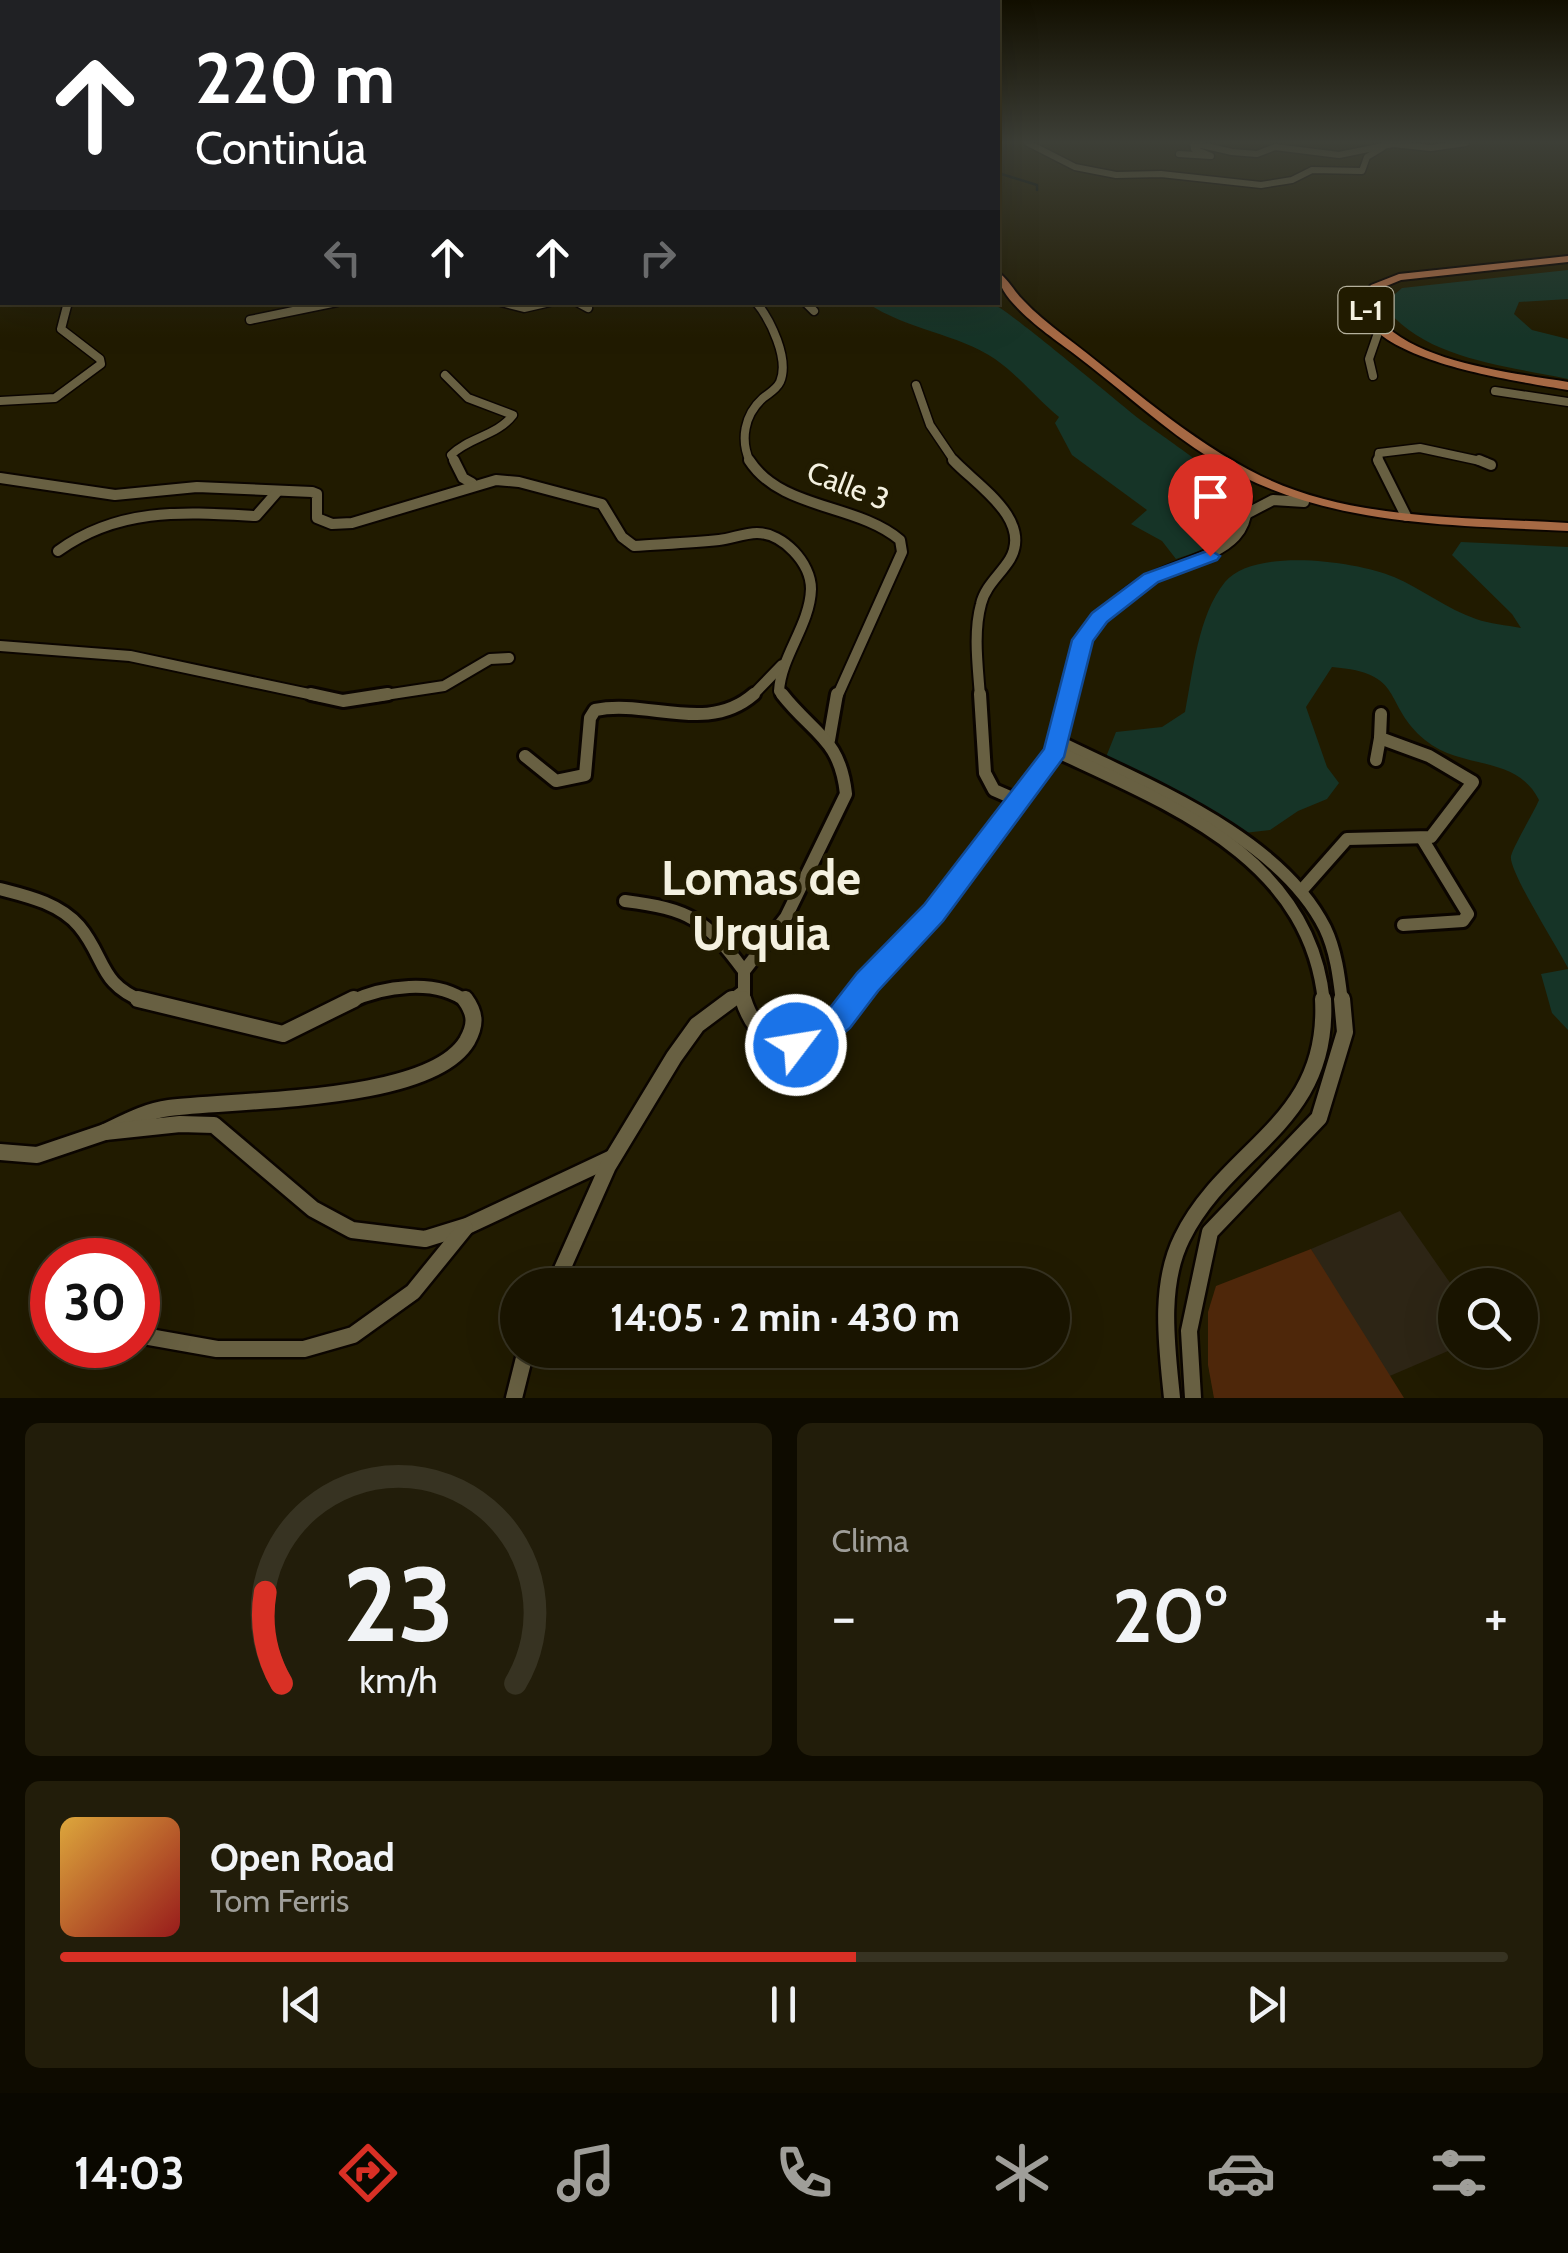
<!DOCTYPE html>
<html lang="es">
<head>
<meta charset="utf-8">
<style>
	body { margin:0; font-family:Cabin,sans-serif; background:#221d0a; color:#f1f3f6; height:100vh; display:flex; flex-direction:column; font-size:38px; white-space:nowrap }
	* { box-sizing:border-box; margin:0 }
	p { font-size:32px; color:#9f9e99 }
	.icon { flex:none; width:55px; height:55px; fill:none; stroke:currentColor; stroke-width:2; stroke-linecap:round; stroke-linejoin:round }
	.map { position:relative; height:1398px; overflow:hidden }
	.side { display:flex; flex-direction:column; gap:25px; padding:25px; background:#0e0b00; flex:1 }
	.side>* { flex:none }
	.hud { position:absolute; left:0px; top:0px; width:1000px; height:305px; box-shadow:0 10px 40px #0002,0 0 0 2px #373322; background:#202124; color:#fff; overflow:hidden }
	.buttons { position:absolute; left:1438px; top:1268px; display:grid; gap:20px }
	.buttons a { display:grid; place-items:center; width:100px; height:100px; border-radius:50%; background:#191400; box-shadow:0 10px 40px #0002,0 0 0 2px #373322; font-size:50px }
	.speed { position:absolute; left:30px; top:1238px; display:flex; gap:20px; font-size:50px; font-weight:700; text-align:center }
	.speed>* { display:grid; place-content:center; width:130px; height:130px; border-radius:50%; background:#191400; box-shadow:0 10px 40px #0002,0 0 0 2px #373322; line-height:1 }
	.speed .limit { border:15px solid #d22; background:#fff; color:#111 }
	.pin { position:absolute; display:grid; place-items:center; width:85px; height:85px; color:#fff; margin:-102px -42px; border-radius:50% 50% 50% 0; rotate:-45deg; box-shadow:0 0 10px #0007 }
	.pin .icon { rotate:45deg }
	.me { position:absolute; width:110px; margin:-55px; rotate:59deg; stroke-linejoin:round; filter:drop-shadow(0 0 8px #0008) }
	.turn { display:flex; align-items:center; gap:35px; height:210px; padding:0 30px; font-size:45px }
	.turn .icon { width:130px; height:130px; stroke-width:2.5 }
	.turn b { display:block; font-size:70px; line-height:85px }
	.lanes { display:flex; align-items:center; height:95px; padding:0 30px; background:#0003; justify-content:center; gap:50px; direction:ltr }
	.lanes .off { opacity:.35 }
	.big { font-size:75px; font-weight:700; line-height:1.1 }
	.side .widget { flex:1; display:flex; flex-direction:column; justify-content:center; gap:15px; min-width:0; padding:0 35px; border-radius:15px; background:#221d0a }
	.side .dial { align-items:center; gap:0 }
	.dial svg { height:260px; overflow:visible; fill:none; stroke:#373322; stroke-width:7; stroke-linecap:round; text-anchor:middle }
	.dial text { fill:#f1f3f6; stroke:none }
	.song { display:flex; align-items:center; gap:30px }
	.cover { width:120px; height:120px; border-radius:15px; background:linear-gradient(135deg,hsl(40 70% 55%),hsl(0 70% 35%)) }
	.played { height:10px; border-radius:5px; background:linear-gradient(90deg,#d93025 55%,#373322 55%) }
	.keys { display:flex; justify-content:space-around; direction:ltr }
	.heat { display:flex; justify-content:space-between; align-items:center; font-size:55px; direction:ltr }
	.side .tiles { flex:1; display:grid; gap:25px; grid-template-columns:1fr 1fr }
	.widget:last-child { grid-column:span 2 }
	.trip { position:absolute; left:500px; top:1268px; width:570px; height:100px; border-radius:50px; background:#191400; box-shadow:0 10px 40px #0002,0 0 0 2px #373322; font-weight:700; line-height:100px; text-align:center }
	.tabs { display:flex; height:160px; justify-content:space-around; align-items:center; background:#0a0800; color:#9f9e99 }
	.tabs .icon { width:70px; height:70px }
	.tabs .on { color:#d93025 }
	.tabs b { font-size:45px; color:#f1f3f6 }
	.map>svg:first-child { display:block }
	.medical { fill:#2d2515 }
	.green { fill:#163427 }
	.lines { fill:none; stroke-linecap:round; stroke-linejoin:round }
	.stream { stroke:#000b0d; stroke-width:2.5 }
	.building { fill:#4e270a }
	.minor-far4-casing { stroke:#0b0500; stroke-width:9 }
	.minor-far3-casing { stroke:#0b0500; stroke-width:11 }
	.minor-far2-casing { stroke:#0b0500; stroke-width:14 }
	.minor-far1-casing { stroke:#0b0500; stroke-width:18 }
	.minor-casing { stroke:#0b0500; stroke-width:21 }
	.primary-casing { stroke:#0b0500; stroke-width:4 }
	.minor-far4 { stroke:#686042; stroke-width:6 }
	.minor-far3 { stroke:#686042; stroke-width:8 }
	.minor-far2 { stroke:#686042; stroke-width:10 }
	.minor-far1 { stroke:#686042; stroke-width:12 }
	.minor { stroke:#686042; stroke-width:16 }
	.primary { fill:#a66944; fill-rule:evenodd }
	.route { fill:#1a73e8; stroke:#114b97; stroke-width:2.5 }
	.labels { text-anchor:middle; stroke-width:10; stroke-linejoin:round; paint-order:stroke }
	.shield { fill:#211b00; stroke:#b5b19d; stroke-width:2.5 }
	.shield-label { font-size:28px; font-weight:bold; fill:#f4f1e0 }
	.street-label { font-size:30px; fill:#f4f1e0; stroke:#211b00 }
	.near-district-label { font-size:48px; font-weight:bold; fill:#f4f1e0; stroke:#211b00 }
</style>
</head>
<body>
<div class="map">
<svg width="1568" height="1398" viewBox="0 0 1568 1398">
	<rect width="100%" height="100%" fill="#211b00"/>
	<polygon class="medical" points="1400,1211 1455,1290 1455,1348 1385,1378 1311,1249"/>
	<g class="green">
		<path d="M1568,270V299L1519,302L1514,314L1532,330L1568,339V379C1508,366 1430,360 1388,311V300L1402,288Z"/>
		<path d="M867,303C902,303 959,296 991,303C1003,305 1121,405 1142,421C1157,432 1235,486 1238,496C1248,537 1206,549 1176,559L1162,541L1131,524L1147,510L1072,455L1055,423L1059,417C1037,399 1018,375 995,359C958,334 908,330 867,303Z"/>
		<path d="M1461,542L1568,547V968C1558,948 1508,870 1511,856C1514,845 1533,814 1539,800C1516,754 1463,771 1425,740C1381,703 1407,673 1332,667L1306,707L1327,767L1339,783L1327,799L1298,811L1270,830L1244,833L1219,815L1104,762L1116,732L1162,727L1185,712C1193,672 1198,615 1225,582C1254,547 1356,561 1394,577C1422,589 1447,609 1476,619C1490,624 1506,625 1521,628L1512,614L1452,555Z"/>
		<polygon points="1568,969 1568,1030 1552,1013 1541,974"/>
	</g>
	<g class="lines">
		<polyline class="stream" points="998,173 1037,185 1037,190"/>
	</g>
	<polygon class="building" points="1311,1249 1404,1398 1214,1398 1208,1365 1208,1312 1216,1286"/>
	<g class="lines">
		<defs>
			<g id="minor-far4">
				<polyline points="1028,143 1075,167 1116,175 1161,174 1261,185 1292,180 1312,170 1362,171 1367,157 1382,148"/>
				<polyline points="1179,154 1211,156 1194,149 1193,143 1232,152 1257,154 1275,147 1339,155 1393,144 1431,148 1466,143"/>
			</g>
			<g id="minor-far3">
				<polyline points="501,302 524,308 550,302"/>
				<polyline points="577,302 588,308"/>
				<polyline points="805,302 814,311"/>
				<polyline points="250,320 337,302"/>
				<path d="M445,375L468,398L513,415C497,436 469,437 451,455L455,462"/>
				<polyline points="1373,376 1369,359 1380,327"/>
				<polyline points="916,385 930,425 955,462"/>
				<polyline points="1495,391 1568,402"/>
				<polyline points="0,401 55,398 101,364 100,359 61,329 68,302"/>
				<path d="M750,462C740,440 744,415 763,398C769,393 776,390 780,382C790,359 770,319 756,302"/>
				<polyline points="1378,462 1379,453 1420,448 1485,462"/>
			</g>
			<g id="minor-far2">
				<polyline points="454,460 463,478 472,483"/>
				<path d="M749,460C781,510 856,503 900,540L902,552L837,697"/>
				<path d="M953,460C975,484 1033,519 1010,559C1001,574 985,586 981,604C973,633 978,667 980,697"/>
				<polyline points="1378,460 1406,516"/>
				<polyline points="1479,460 1491,465"/>
				<path d="M0,478L115,495L197,487L312,492L317,494V518L332,524L352,523L496,480L519,482L602,504L622,537L634,546C662,544 691,543 719,540C731,539 744,533 757,533C783,533 811,563 811,589C810,625 781,656 779,691L784,697"/>
				<polyline points="1248,513 1273,500 1304,502"/>
				<path d="M58,551C119,507 184,512 256,516L277,492"/>
				<polyline points="0,646 130,656 323,697"/>
				<polyline points="372,697 444,686 490,659 509,658"/>
				<polyline points="751,697 782,665"/>
				<path d="M1069,697C1076,669 1079,640 1099,619C1113,604 1136,585 1154,577C1203,553 1265,549 1242,478"/>
			</g>
			<g id="minor-far1">
				<polyline points="311,694 343,701 388,694"/>
				<polyline points="980,694 985,773 994,790 1017,800"/>
				<polyline points="829,740 837,694"/>
				<path d="M1059,742C1146,785 1279,836 1325,928C1336,951 1339,977 1342,1002"/>
				<path d="M1056,751C1171,805 1310,858 1324,1002"/>
				<path d="M525,756L556,781L585,775L590,718L595,710C649,699 707,735 754,694"/>
				<polyline points="1376,760 1380,738"/>
				<path d="M0,889C27,896 59,903 79,926C106,958 98,984 145,1002"/>
				<polyline points="1301,891 1347,839 1431,837 1473,782 1429,756 1380,738 1381,714"/>
				<path d="M625,901C689,909 706,919 744,971"/>
				<polyline points="1403,925 1463,921 1468,914 1423,840"/>
				<path d="M349,1002C383,986 436,978 467,1002"/>
				<polyline points="729,1002 741,993"/>
				<path d="M744,1002V971L786,917L846,794C840,738 813,734 782,694"/>
				<polyline points="852,1002 933,913 1056,751 1070,694"/>
			</g>
			<g id="minor">
				<polyline points="138,999 283,1034 354,999"/>
				<path d="M743,999C765,1068 821,1045 854,999"/>
				<path d="M105,1132C126,1122 146,1111 169,1108C238,1099 430,1103 467,1041C476,1025 476,1014 465,999"/>
				<polyline points="0,1152 37,1155 105,1132 180,1124 214,1125 313,1209 352,1230 425,1239 467,1226 612,1158"/>
				<polyline points="555,1285 608,1166 674,1057 697,1025 732,999"/>
				<polyline points="138,1335 217,1349 304,1349 353,1335 413,1292 465,1228"/>
				<polyline points="514,1398 526,1350"/>
				<path d="M1172,1398C1167,1347 1158,1286 1182,1238C1227,1146 1330,1124 1323,999"/>
				<polyline points="1193,1398 1189,1331 1210,1232 1319,1118 1345,1032 1342,999"/>
			</g>
			<g id="primary">
				<path d="M1568,256V262L1401,280L1379,289L1370,300C1373,308 1375,315 1381,321C1419,363 1514,373 1568,382V390C1517,381 1400,365 1368,322C1364,316 1362,307 1360,300L1371,285L1399,274Z"/>
				<path d="M998,272C1008,279 1014,291 1023,300C1035,313 1049,324 1063,335C1127,383 1188,440 1261,476C1354,521 1467,517 1568,523V531C1448,525 1318,526 1213,460C1163,429 1120,388 1073,353C1052,337 996,300 998,272Z"/>
			</g>
		</defs>
		<use href="#minor-far4" class="minor-far4-casing"/>
		<use href="#minor-far3" class="minor-far3-casing"/>
		<use href="#minor-far2" class="minor-far2-casing"/>
		<use href="#minor-far1" class="minor-far1-casing"/>
		<use href="#minor" class="minor-casing"/>
		<use href="#primary" class="primary-casing"/>
		<use href="#minor-far4" class="minor-far4"/>
		<use href="#minor-far3" class="minor-far3"/>
		<use href="#minor-far2" class="minor-far2"/>
		<use href="#minor-far1" class="minor-far1"/>
		<use href="#minor" class="minor"/>
		<use href="#primary" class="primary"/>
	</g>
	<linearGradient id="sky" x2="0" y2="1"><stop stop-color="#120f00"/><stop offset="0.42" stop-color="#3d3f37"/><stop offset="1" stop-color="#3d3f37" stop-opacity="0"/></linearGradient>
	<rect width="1568" height="338" fill="url(#sky)"/>
	<polygon class="route" points="1210,550 1220,556 1217,560 1158,582 1107,622 1093,641 1064,757 943,921 878,991 850,1028 829,1046 796,1058 786,1054 781,1045 786,1035 807,1026 829,1009 857,973 924,905 1044,749 1072,640 1092,613 1144,574"/>
	<g class="labels">
		<rect class="shield" x="1338.5" y="287" width="55" height="46" rx="8"/>
		<g class="shield-label">
			<text x="1366" y="320">L-1</text>
		</g>
		<g class="street-label">
			<text transform="translate(848 486) rotate(21)" y="10">Calle 3</text>
		</g>
		<g class="near-district-label">
			<text x="761" y="895">Lomas de<tspan x="761" dy="55">Urquia</tspan></text>
		</g>
	</g>
</svg>
<div class="buttons">
<a><svg class="icon" aria-label="search" viewBox="0 0 24 24"><circle cx="10" cy="10" r="6"/><path d="M15 15l6 6"/></svg></a>
</div>
<div class="speed"><div class="limit">30</div></div>
<div class="pin" style="left:1210px;top:556px;background:#d93025"><svg class="icon" aria-label="arrive" viewBox="0 0 24 24"><path d="M6 21V4h12l-3 4 3 4H6"/></svg></div>
<svg class="me" style="left:796px;top:1045px" viewBox="-20 -20 40 40"><circle r="17" fill="#1a73e8" stroke="#fff" stroke-width="3"/><path d="M0-11L8 9 0 5-8 9z" fill="#fff"/></svg>
<div class="trip">14:05 · 2 min · 430 m</div>
<div class="hud">
<div class="turn"><svg class="icon" aria-label="ahead" viewBox="0 0 24 24"><path d="M12 20V5M6 11l6-6 6 6"/></svg><div><b>220 m</b>Continúa</div></div>
<div class="lanes"><svg class="icon off" aria-label="left" viewBox="0 0 24 24"><path d="M17 20v-9H6M10 6l-5 5 5 5"/></svg><svg class="icon" aria-label="ahead" viewBox="0 0 24 24"><path d="M12 20V5M6 11l6-6 6 6"/></svg><svg class="icon" aria-label="ahead" viewBox="0 0 24 24"><path d="M12 20V5M6 11l6-6 6 6"/></svg><svg class="icon off" aria-label="right" viewBox="0 0 24 24"><path d="M7 20v-9h11M14 6l5 5-5 5"/></svg></div>
</div>
</div>
<section class="side">
<div class="tiles">
<div class="widget dial"><svg viewBox="0 0 100 80">
<path d="M14 69A42 42 0 1 1 86 69"/>
<path d="M14 69A42 42 0 0 1 9 41" stroke="#d93025"/>
<text x="50" y="56" font-size="32" font-weight="700">23</text>
<text x="50" y="72" font-size="11">km/h</text>
</svg></div>
<div class="widget"><p>Clima</p>
<div class="heat"><a>−</a><b class="big">20°</b><a>+</a></div>
</div>
<div class="widget">
<div class="song"><i class="cover"></i><div><b>Open Road</b><p>Tom Ferris</p></div></div>
<div class="played"></div>
<div class="keys"><svg class="icon" aria-label="previous" viewBox="0 0 24 24"><path d="M18 5L8 12l10 7zM5 5v14"/></svg><svg class="icon" aria-label="pause" viewBox="0 0 24 24"><path d="M8 5v14M16 5v14"/></svg><svg class="icon" aria-label="next" viewBox="0 0 24 24"><path d="M6 5l10 7-10 7zM19 5v14"/></svg></div>
</div>
</div>
</section>
<nav class="tabs">
<b>14:03</b>
<svg class="icon on" aria-label="directions" viewBox="0 0 24 24"><path d="M12 3l9 9-9 9-9-9zM9 14v-3h6M13 9l2 2-2 2"/></svg>
<svg class="icon" aria-label="music" viewBox="0 0 24 24"><path d="M9 18V5l10-2v13"/><circle cx="6" cy="18" r="3"/><circle cx="16" cy="16" r="3"/></svg>
<svg class="icon" aria-label="phone" viewBox="0 0 24 24"><path d="M5 4h4l2 5-3 2q2 4 5 5l2-3 5 2v4C11 20 4 13 5 4z"/></svg>
<svg class="icon" aria-label="climate" viewBox="0 0 24 24"><path d="M12 3v18M4 7l16 10M4 17L20 7"/></svg>
<svg class="icon" aria-label="car" viewBox="0 0 24 24"><path d="M5 17H2v-5l4-1 3-4h7l3 4 3 1v5h-3M9 17h6M6 11h13"/><circle cx="7" cy="17" r="2"/><circle cx="17" cy="17" r="2"/></svg>
<svg class="icon" aria-label="filters" viewBox="0 0 24 24"><path d="M4 7h16M4 17h16"/><circle cx="9" cy="7" r="2"/><circle cx="15" cy="17" r="2"/></svg>
</nav>
</body>
</html>
